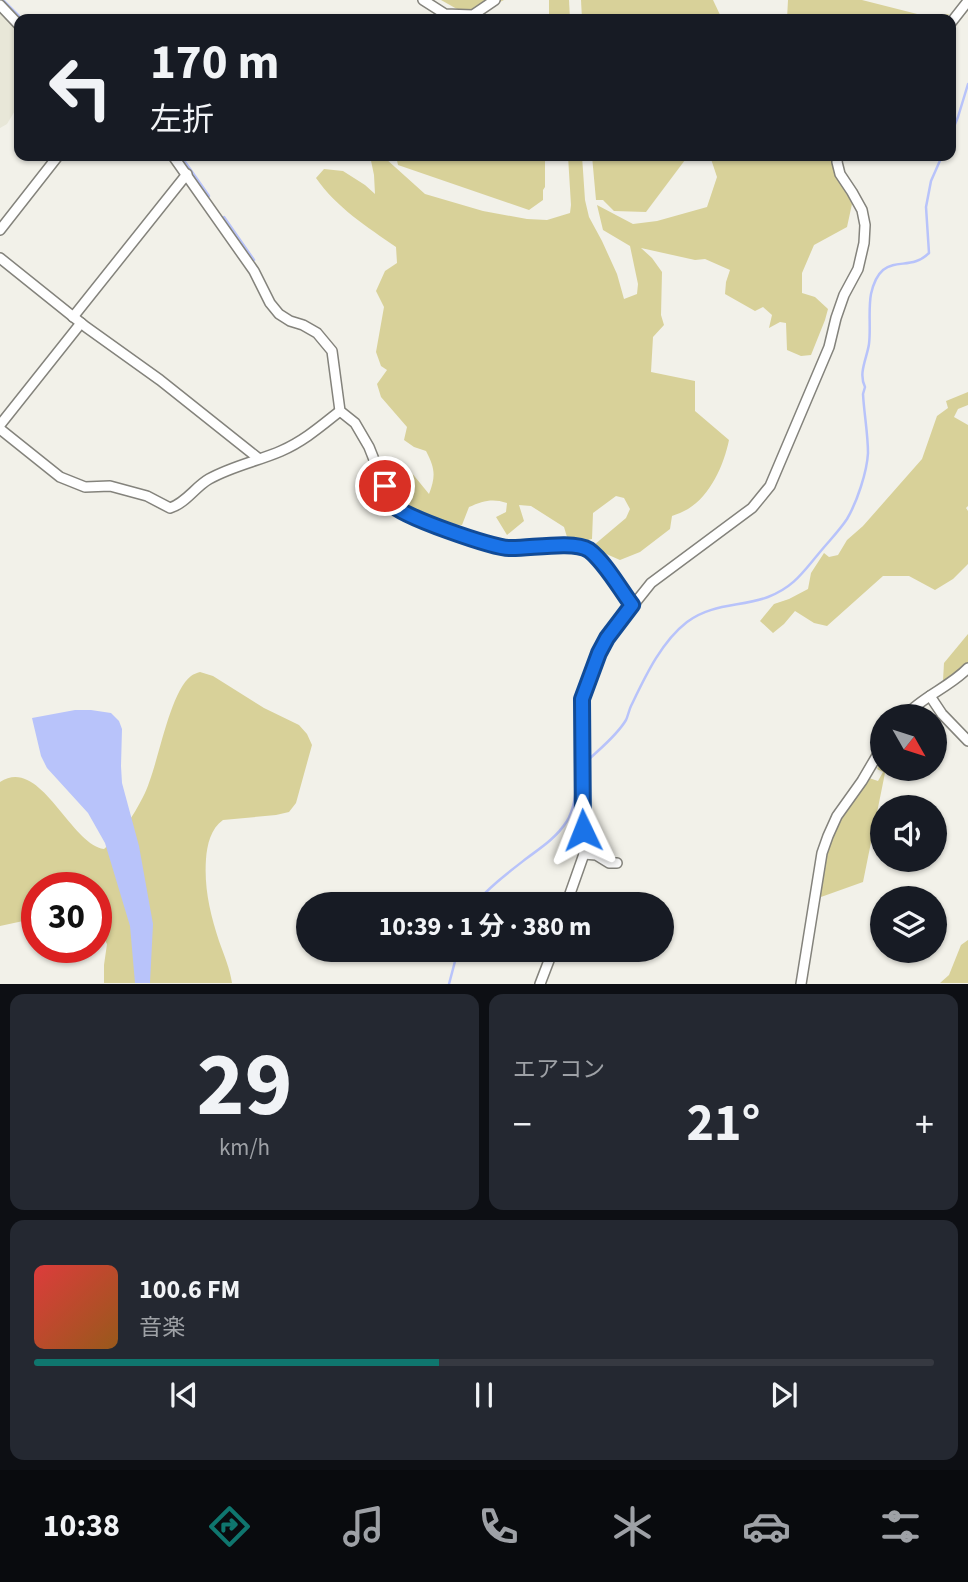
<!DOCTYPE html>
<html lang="ja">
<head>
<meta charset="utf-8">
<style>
	body { margin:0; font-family:"Source Sans 3","Noto Sans JP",sans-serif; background:#242831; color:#f1f3f6; height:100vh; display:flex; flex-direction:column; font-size:26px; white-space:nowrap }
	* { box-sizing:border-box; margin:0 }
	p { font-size:23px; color:#9ea1a6 }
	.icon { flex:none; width:38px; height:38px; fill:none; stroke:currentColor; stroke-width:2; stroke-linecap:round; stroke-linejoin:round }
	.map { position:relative; height:984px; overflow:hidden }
	.panel { display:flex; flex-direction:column; gap:10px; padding:10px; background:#0d0f14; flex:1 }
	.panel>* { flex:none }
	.banner { position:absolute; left:14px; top:14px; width:942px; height:147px; border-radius:14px; box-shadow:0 2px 5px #0004; background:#171b24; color:#f1f3f6; overflow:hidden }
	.needle { width:46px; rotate:129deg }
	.tools { position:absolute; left:870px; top:704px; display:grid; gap:14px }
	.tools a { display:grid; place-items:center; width:77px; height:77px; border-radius:50%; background:#171b24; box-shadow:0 2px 5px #0004; font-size:35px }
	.speed { position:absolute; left:21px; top:872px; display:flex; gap:14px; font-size:35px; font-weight:700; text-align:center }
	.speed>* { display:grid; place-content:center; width:91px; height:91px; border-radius:50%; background:#171b24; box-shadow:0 2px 5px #0004; line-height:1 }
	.speed .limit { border:10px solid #d22; background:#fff; color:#111 }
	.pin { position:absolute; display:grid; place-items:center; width:60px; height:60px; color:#fff; margin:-30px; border:4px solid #fff; border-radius:50%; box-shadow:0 2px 7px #0007 }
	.me { position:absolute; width:77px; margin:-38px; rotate:358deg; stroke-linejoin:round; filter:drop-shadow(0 0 5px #0008) }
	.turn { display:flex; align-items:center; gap:24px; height:147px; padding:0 21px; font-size:32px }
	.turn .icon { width:91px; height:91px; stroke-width:2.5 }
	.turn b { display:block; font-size:49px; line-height:60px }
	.big { font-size:52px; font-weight:700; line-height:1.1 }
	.panel .tile { flex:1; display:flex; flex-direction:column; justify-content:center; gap:10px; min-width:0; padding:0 24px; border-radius:14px; background:#242831 }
	.panel .dial { align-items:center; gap:0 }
	.dial b { font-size:91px; line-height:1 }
	.song { display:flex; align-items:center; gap:21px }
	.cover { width:84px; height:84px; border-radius:10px; background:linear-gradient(135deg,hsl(0 70% 55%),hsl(30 70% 35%)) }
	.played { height:7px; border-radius:4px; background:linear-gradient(90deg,#0f766e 45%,#363941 45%) }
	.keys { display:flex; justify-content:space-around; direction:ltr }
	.heat { display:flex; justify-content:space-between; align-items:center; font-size:38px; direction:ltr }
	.panel .tiles { flex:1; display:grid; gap:10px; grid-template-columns:1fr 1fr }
	.tile:last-child { grid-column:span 2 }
	.trip { position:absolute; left:296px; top:892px; width:378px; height:70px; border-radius:35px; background:#171b24; box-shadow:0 2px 5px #0004; font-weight:700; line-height:70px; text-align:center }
	.tab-bar { display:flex; height:112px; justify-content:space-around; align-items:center; background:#090b0e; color:#9ea1a6 }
	.tab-bar .icon { width:49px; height:49px }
	.tab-bar .on { color:#0f766e }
	.tab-bar b { font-size:32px; color:#f1f3f6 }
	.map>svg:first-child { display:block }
	.built { fill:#e8e7d8 }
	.green { fill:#d8d199 }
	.water { fill:#b8c3fa }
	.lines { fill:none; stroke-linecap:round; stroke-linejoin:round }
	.stream { stroke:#b8c3fa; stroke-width:2.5 }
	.minor-casing { stroke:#84837c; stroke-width:12 }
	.minor { stroke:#fff; stroke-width:9 }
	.route-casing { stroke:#114b97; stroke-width:18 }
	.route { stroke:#1a73e8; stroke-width:12 }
</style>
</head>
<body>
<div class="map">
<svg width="968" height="984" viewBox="0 0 968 984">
	<rect width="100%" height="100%" fill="#f2f1e9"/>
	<polygon class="built" points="0,12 19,31 19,104 7,124 0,128"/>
	<g class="green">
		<polygon points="441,0 504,0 498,3 464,13"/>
		<polygon points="549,0 569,0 570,19 549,19"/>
		<polygon points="581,0 713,0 722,19 582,19"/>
		<polygon points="788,0 862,0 929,17 949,14 945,19 787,19"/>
		<path d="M370,156L385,158L425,194L483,211L527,219L547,220L570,213L571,205L568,156H582L585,200L589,217L602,241L617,274L624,299L637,294L638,284L630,246L603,230L597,205L633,224L657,221L707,207L717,177L710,156H842L844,170L852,204L847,227L814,245L802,273V293L815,297L828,309L825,320L811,355L801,356L787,350L786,323L780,322L769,328L772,315L763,307L755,311L725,294L726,282L730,270L705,259L695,260L641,248L652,258L662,272L661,315L664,325L653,337L651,372L695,381V411L729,440C724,465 710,496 688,509C683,512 677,514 672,516L670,529L640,552L620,560L597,550L594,545L626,518L630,509L624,498L616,496L593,513L592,539L583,541L567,537L564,527L531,506L519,505L524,521L507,535L496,517L506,512L507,503C492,498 483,501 469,507L462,525L445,524L413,509L396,498L391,486L411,472L429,494C436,476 435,468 426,451L414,447L404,440L407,427L381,397L377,384L387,370L381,366L376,352L384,307L376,291L385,271L397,263L396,247C367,227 336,207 316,178L324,169L343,171L365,185L375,194L374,175Z"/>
		<polygon points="396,156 545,156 545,187 543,190 543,200 529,210 398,165"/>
		<polygon points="592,156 688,156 646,212 614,211 603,200 596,200"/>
		<polygon points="968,392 968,405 958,409 954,417 968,425 968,506 966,508 968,511 968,564 953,579 935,590 909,576 883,576 827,626 814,623 795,611 784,624 773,633 760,621 774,604 789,599 808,589 811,573 824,553 829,557 838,555 847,540 863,526 922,459 937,416 948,408 946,401"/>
		<polygon points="968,634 968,662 954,676 943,681 944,663"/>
		<path d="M200,672L213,676L264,708L299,725L307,734L312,745L296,803L289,812L276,815L223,820C211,828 207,845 206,859C204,888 210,913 219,941C224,955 230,969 232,983H104V965L107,944L96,924V887H37V918L0,926V782C40,755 70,844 104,849C120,836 134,815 143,797C158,769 168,694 191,676C193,674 197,673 200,672Z"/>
		<polygon points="882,759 882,768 886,768 863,882 821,897 819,895 827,853 840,818 869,778 878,781 883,772 877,769"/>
		<polygon points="968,940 968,983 940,983 949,975 961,945"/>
	</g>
	<polygon class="water" points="75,710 91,710 111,713 119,721 122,729 121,766 122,783 139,846 153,924 150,983 135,983 130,926 105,843 88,813 47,768 41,756 32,718"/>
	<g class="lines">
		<g class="stream">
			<polyline points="3,0 19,16"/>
			<polyline points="950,136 958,117 968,84"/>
			<polyline points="183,159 209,196"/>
			<polyline points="224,217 254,260"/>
			<path d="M585,763C598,750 616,737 626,720C628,716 629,710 631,706C645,677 661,642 687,622C712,603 741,607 768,597C794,587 803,572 820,552C829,541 839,531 847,519C857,502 867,472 868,453C868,434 864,413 863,394L865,387C858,373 867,358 869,344C871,328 868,310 871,294C873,285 876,276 883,270C897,259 913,269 929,253L926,207L931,181L942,156"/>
			<path d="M474,905C489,887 509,872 527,858C542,847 556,838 567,821C575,808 576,789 578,774"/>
			<polyline points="449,984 458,950"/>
		</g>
		<defs>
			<g id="minor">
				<polyline points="423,0 445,14 473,15 495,0"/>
				<polyline points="0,5 19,25"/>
				<polyline points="950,24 968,1"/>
				<polyline points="173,156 254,271 270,303 279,314 290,321 303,325 317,333 332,351 340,411 355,423 369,447 392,505 401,512 442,529 505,548 576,546 587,549 600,562 632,605"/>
				<polyline points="0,230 58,156"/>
				<polyline points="0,258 86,327 160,380 258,458"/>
				<polyline points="73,317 187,174"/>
				<polyline points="0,425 81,323"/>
				<path d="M0,429L60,477L85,487L110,486L147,496L170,508C186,503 195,487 209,479C232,466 258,461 281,451C304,441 321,426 340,411"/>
				<polyline points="930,696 942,714 968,741"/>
				<path d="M905,716C923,696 950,687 968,668"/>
				<polyline points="584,854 596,855 609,863 617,863"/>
				<polyline points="566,905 584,854 582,783 582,699 599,653 607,638 651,583 752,508 770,486 829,347 836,318 844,295 858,269 864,243 865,225 862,210 852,192 840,174 837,162 838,156"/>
				<polyline points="540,984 553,950"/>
				<polyline points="801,984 822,853 828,836 837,816 862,781 882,747"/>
			</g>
		</defs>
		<use href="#minor" class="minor-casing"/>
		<use href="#minor" class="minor"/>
	</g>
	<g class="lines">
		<defs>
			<path id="route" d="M385,486C387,492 389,500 393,505C401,516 493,548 509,548C528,549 573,540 589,550C605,562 620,589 632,605L607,638L599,653L582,699L583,830"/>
		</defs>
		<use href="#route" class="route-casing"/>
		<use href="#route" class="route"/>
	</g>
</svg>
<div class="tools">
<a><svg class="needle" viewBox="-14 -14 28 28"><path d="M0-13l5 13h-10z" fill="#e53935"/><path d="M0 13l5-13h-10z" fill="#9ea1a6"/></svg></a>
<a><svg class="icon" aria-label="sound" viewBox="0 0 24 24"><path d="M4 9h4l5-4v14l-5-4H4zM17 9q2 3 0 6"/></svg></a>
<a><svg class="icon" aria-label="layers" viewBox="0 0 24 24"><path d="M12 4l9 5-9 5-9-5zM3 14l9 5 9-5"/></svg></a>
</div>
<div class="speed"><div class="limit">30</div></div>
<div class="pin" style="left:385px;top:486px;background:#d93025"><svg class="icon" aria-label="arrive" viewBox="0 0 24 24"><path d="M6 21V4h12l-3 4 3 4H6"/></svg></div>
<svg class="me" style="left:583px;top:830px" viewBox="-20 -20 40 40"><path d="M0-17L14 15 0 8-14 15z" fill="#1a73e8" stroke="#fff" stroke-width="4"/></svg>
<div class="trip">10:39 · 1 分 · 380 m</div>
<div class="banner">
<div class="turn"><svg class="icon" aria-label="left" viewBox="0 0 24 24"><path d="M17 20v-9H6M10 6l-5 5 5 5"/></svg><div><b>170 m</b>左折</div></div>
</div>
</div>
<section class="panel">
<div class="tiles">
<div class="tile dial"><b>29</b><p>km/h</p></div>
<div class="tile"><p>エアコン</p>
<div class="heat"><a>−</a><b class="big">21°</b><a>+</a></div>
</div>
<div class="tile">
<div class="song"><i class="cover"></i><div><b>100.6 FM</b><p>音楽</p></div></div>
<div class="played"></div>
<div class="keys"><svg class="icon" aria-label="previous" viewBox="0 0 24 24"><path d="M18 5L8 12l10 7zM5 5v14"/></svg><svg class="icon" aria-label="pause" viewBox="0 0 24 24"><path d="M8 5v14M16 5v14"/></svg><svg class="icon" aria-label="next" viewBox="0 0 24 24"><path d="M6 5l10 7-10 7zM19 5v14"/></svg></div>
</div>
</div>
</section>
<nav class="tab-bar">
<b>10:38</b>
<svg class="icon on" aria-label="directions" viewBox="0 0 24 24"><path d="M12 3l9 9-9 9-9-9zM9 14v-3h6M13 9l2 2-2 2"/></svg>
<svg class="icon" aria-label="music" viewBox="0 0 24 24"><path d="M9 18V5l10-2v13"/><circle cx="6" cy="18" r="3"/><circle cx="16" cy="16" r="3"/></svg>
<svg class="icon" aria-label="phone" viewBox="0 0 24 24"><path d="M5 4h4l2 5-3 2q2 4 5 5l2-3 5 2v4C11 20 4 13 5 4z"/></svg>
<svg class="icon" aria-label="climate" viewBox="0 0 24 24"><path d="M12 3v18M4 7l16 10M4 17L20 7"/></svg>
<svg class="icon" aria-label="car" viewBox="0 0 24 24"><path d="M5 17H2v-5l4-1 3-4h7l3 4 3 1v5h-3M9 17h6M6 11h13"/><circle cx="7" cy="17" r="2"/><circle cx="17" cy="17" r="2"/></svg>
<svg class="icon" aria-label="filters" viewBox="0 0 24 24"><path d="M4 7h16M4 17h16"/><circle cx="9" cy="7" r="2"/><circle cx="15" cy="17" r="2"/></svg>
</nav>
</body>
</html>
